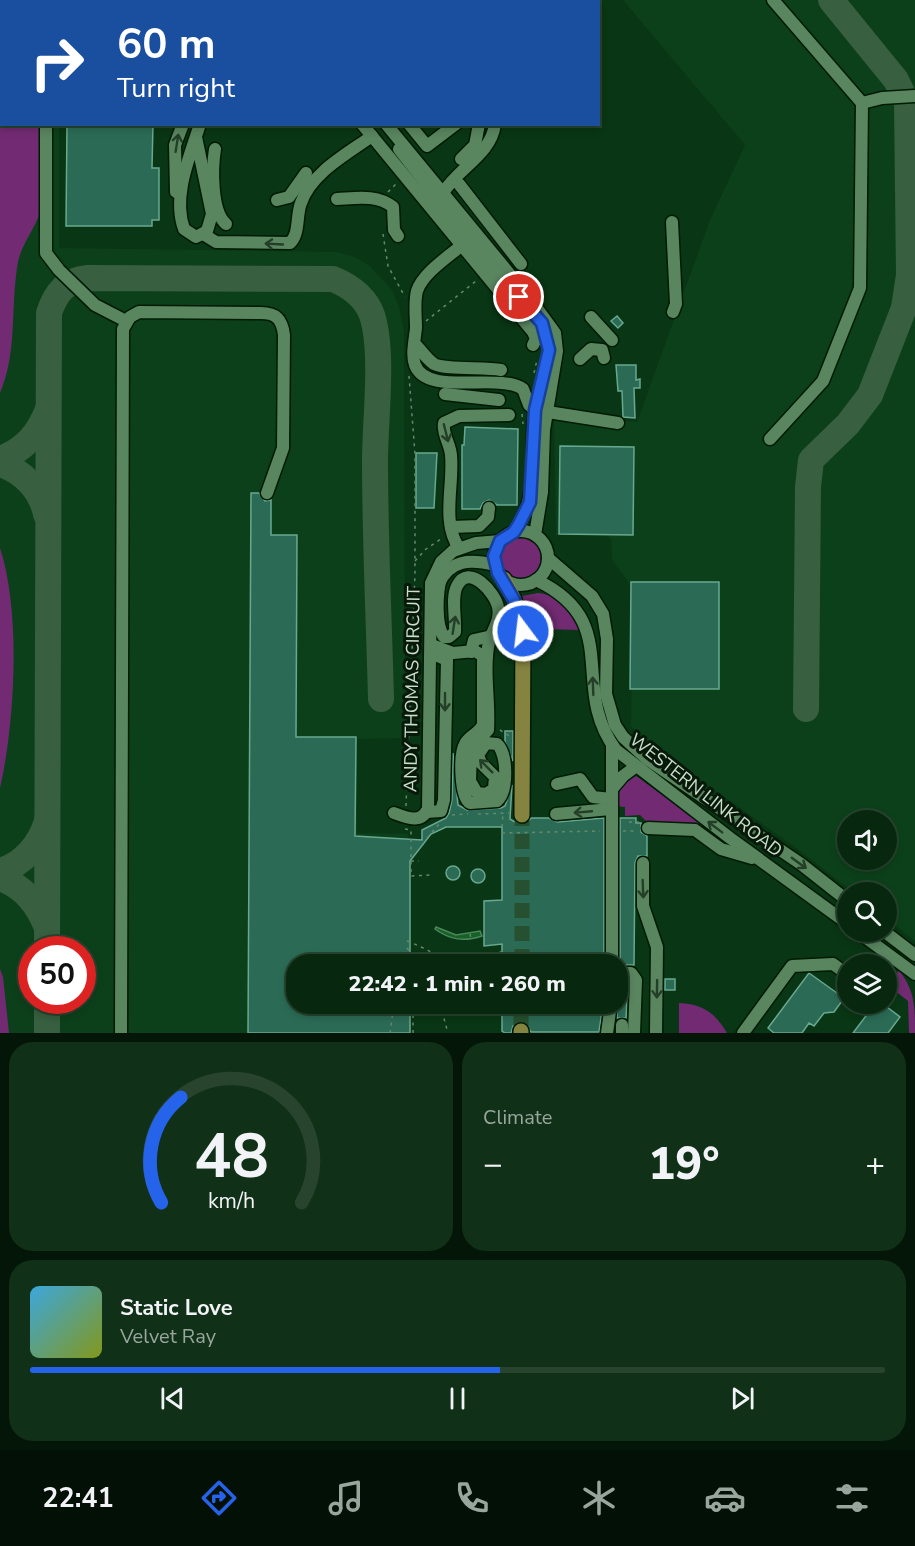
<!DOCTYPE html>
<html lang="en">
<head>
<meta charset="utf-8">
<style>
	body { margin:0; font-family:"Nunito Sans",sans-serif; background:#103018; color:#f1f3f6; height:100vh; display:flex; flex-direction:column; font-size:22px; white-space:nowrap }
	* { box-sizing:border-box; margin:0 }
	p { font-size:20px; color:#98a69e }
	.icon { flex:none; width:33px; height:33px; fill:none; stroke:currentColor; stroke-width:2; stroke-linecap:round; stroke-linejoin:round }
	.map { position:relative; height:1033px; overflow:hidden }
	.sheet { display:flex; flex-direction:column; gap:9px; padding:9px; background:#041608; flex:1 }
	.sheet>* { flex:none }
	.top-card { position:absolute; left:0px; top:0px; width:600px; height:126px; box-shadow:0 3px 9px #0003,0 0 0 2px #28442f; background:#1a4fa0; color:#fff; overflow:hidden }
	.fabs { position:absolute; left:837px; top:810px; display:grid; gap:12px }
	.fabs a { display:grid; place-items:center; width:60px; height:60px; border-radius:50%; background:#07280f; box-shadow:0 3px 9px #0003,0 0 0 2px #28442f; font-size:30px }
	.speed { position:absolute; left:18px; top:936px; display:flex; gap:12px; font-size:30px; font-weight:700; text-align:center }
	.speed>* { display:grid; place-content:center; width:78px; height:78px; border-radius:50%; background:#07280f; box-shadow:0 3px 9px #0003,0 0 0 2px #28442f; line-height:1 }
	.speed .limit { border:9px solid #d22; background:#fff; color:#111 }
	.pin { position:absolute; display:grid; place-items:center; width:51px; height:51px; color:#fff; margin:-26px; border:3px solid #fff; border-radius:50%; box-shadow:0 2px 6px #0007 }
	.me { position:absolute; width:66px; margin:-33px; rotate:345deg; stroke-linejoin:round; filter:drop-shadow(0 0 4px #0008) }
	.turn { display:flex; align-items:center; gap:21px; height:126px; padding:0 18px; font-size:27px }
	.turn .icon { width:78px; height:78px; stroke-width:2.5 }
	.turn b { display:block; font-size:42px; line-height:51px }
	.big { font-size:45px; font-weight:800; line-height:1.1 }
	.sheet .card { flex:1; display:flex; flex-direction:column; justify-content:center; gap:9px; min-width:0; padding:0 21px; border-radius:24px; background:#103018 }
	.sheet .dial { align-items:center; gap:0 }
	.dial svg { height:156px; overflow:visible; fill:none; stroke:#28442f; stroke-width:7; stroke-linecap:round; text-anchor:middle }
	.dial text { fill:#f1f3f6; stroke:none }
	.song { display:flex; align-items:center; gap:18px }
	.cover { width:72px; height:72px; border-radius:9px; background:linear-gradient(135deg,hsl(200 70% 55%),hsl(70 70% 35%)) }
	.played { height:6px; border-radius:3px; background:linear-gradient(90deg,#2563eb 55%,#28442f 55%) }
	.keys { display:flex; justify-content:space-around; direction:ltr }
	.heat { display:flex; justify-content:space-between; align-items:center; font-size:33px; direction:ltr }
	.sheet .tiles { flex:1; display:grid; gap:9px; grid-template-columns:1fr 1fr }
	.card:last-child { grid-column:span 2 }
	.trip { position:absolute; left:286px; top:954px; width:342px; height:60px; border-radius:24px; background:#07280f; box-shadow:0 3px 9px #0003,0 0 0 2px #28442f; font-weight:800; line-height:60px; text-align:center }
	.tab-bar { display:flex; height:96px; justify-content:space-around; align-items:center; background:#031006; color:#98a69e }
	.tab-bar .icon { width:42px; height:42px }
	.tab-bar .on { color:#2563eb }
	.tab-bar b { font-size:27px; color:#f1f3f6 }
	.map>svg:first-child { display:block }
	.built { fill:#0c401a; fill-rule:evenodd }
	.green { fill:#722b72 }
	.water { fill:#166029; stroke:#4c865a; stroke-width:1.5 }
	.lines { fill:none; stroke-linecap:round; stroke-linejoin:round }
	.taxiway { stroke:#375f40; stroke-width:26 }
	.building { fill:#2b6b55; stroke:#69a890; stroke-width:1.5 }
	.major-tunnel { stroke:#26502f; stroke-width:15; stroke-dasharray:15 8; stroke-linecap:butt }
	.minor-casing { stroke:#001b04; stroke-width:15 }
	.major-casing { stroke:#001b04; stroke-width:18 }
	.path { stroke:#66886c; stroke-width:1.5; stroke-dasharray:3 4.5; stroke-linecap:butt }
	.minor { stroke:#59855f; stroke-width:12 }
	.major { stroke:#84833f; stroke-width:15 }
	.oneway { stroke:#243f28 }
	.route-casing { stroke:#184099; stroke-width:15 }
	.route { stroke:#2563eb; stroke-width:10 }
	.labels { text-anchor:middle; stroke-width:6; stroke-linejoin:round; paint-order:stroke }
	.street-label { font-size:18px; fill:#c9e0cb; stroke:#08190a }
</style>
</head>
<body>
<div class="map">
<svg width="915" height="1033" viewBox="0 0 915 1033">
	<rect width="100%" height="100%" fill="#093614"/>
	<g class="built">
		<path d="M0,0H58L2,2V124L59,125V248L337,252L355,257L370,266L392,290L399,307L404,331L405,738L357,739V833L408,834L407,964H297V1004H407V1033H0ZM32,950H82V1000H32Z"/>
		<path d="M623,0H915V941L887,919L886,892H853L795,847L648,743L631,726L633,588L612,560L611,539L607,536L556,535L554,413L637,422L710,220L745,145ZM848,820H886V860H848Z"/>
	</g>
	<g class="green">
		<path d="M0,0H42L2,2V124L41,125C41,144 45,196 40,212C35,229 22,243 18,262C10,306 18,351 0,393Z"/>
		<circle cx="520" cy="558" r="21"/>
		<path d="M0,548C21,612 15,722 0,788Z"/>
		<path d="M538,593C561,595 572,612 582,630L540,629L530,633L522,596Z"/>
		<polygon points="634,775 639,778 704,826 650,825 640,815 625,816 625,807 615,806 616,787"/>
		<polygon points="0,969 3,977 9,1033 0,1033"/>
		<path d="M899,970C915,991 915,1006 915,1033H909L908,1001L889,986Z"/>
		<path d="M679,1003C703,1004 715,1013 727,1033H679Z"/>
	</g>
	<path class="water" d="M436,927L456,935L480,931L482,936C464,942 450,940 435,929Z"/>
	<g class="lines">
		<g class="taxiway">
			<polyline points="831,0 896,80 907,103 909,275 904,308"/>
			<path d="M0,459C25,450 39,433 48,409"/>
			<path d="M0,464C23,471 41,490 46,514"/>
			<polyline points="806,709 808,487 811,460 848,424 870,395 904,308 915,292"/>
			<path d="M0,871C24,864 40,844 47,821"/>
			<path d="M0,878C24,887 38,904 47,928"/>
			<path d="M47,950L49,313C56,292 66,280 88,278L333,279C350,286 365,296 372,315C384,352 375,420 375,461C375,540 379,620 381,699"/>
			<polyline points="47,1033 47,1000"/>
		</g>
	</g>
	<g class="building">
		<polygon points="67,124 153,124 152,168 159,168 159,220 152,220 152,226 66,226"/>
		<polygon points="617,316 623,323 618,328 611,321"/>
		<polygon points="616,365 636,365 636,380 640,379 640,388 634,388 635,418 623,417 622,391 618,391"/>
		<polygon points="465,427 518,429 517,505 497,505 489,500 483,503 480,509 462,509 462,445 464,445"/>
		<polygon points="560,446 634,447 633,535 559,534"/>
		<polygon points="416,453 437,453 434,508 416,508"/>
		<polygon points="251,493 259,493 265,501 271,500 271,535 297,535 296,737 356,737 355,836 422,840 422,830 446,818 449,813 452,800 453,753 458,805 467,810 501,808 505,806 512,785 510,819 518,824 526,824 531,818 549,818 557,822 604,818 604,964 502,964 502,944 484,946 484,901 502,900 502,827 446,827 431,834 410,861 410,964 297,964 297,1004 410,1004 410,1033 248,1033"/>
		<polygon points="631,582 719,582 719,689 630,689"/>
		<polygon points="505,731 513,731 513,761 505,742"/>
		<polygon points="620,818 636,818 636,823 641,823 641,832 647,836 647,856 638,856 635,863 634,965 620,965"/>
		<circle cx="453" cy="873" r="7"/>
		<circle cx="478" cy="876" r="7"/>
		<polygon points="809,973 837,993 840,988 847,994 834,1012 824,1013 814,1026 809,1023 802,1033 774,1033 768,1028"/>
		<rect x="665" y="979" width="10" height="11"/>
		<polygon points="618,981 628,982 626,1018 617,1018"/>
		<polygon points="502,1004 603,1004 599,1032 531,1032 526,1023 520,1021 513,1026 511,1033 505,1033 502,1031"/>
		<polygon points="875,1004 883,1004 900,1017 888,1033 853,1033"/>
	</g>
	<g class="lines">
		<g class="major-tunnel">
			<polyline points="522,964 522,815"/>
			<polyline points="521,1031 521,1004"/>
		</g>
		<defs>
			<g id="minor">
				<polyline points="773,0 862,103 882,98 915,96"/>
				<polyline points="48,2 48,0"/>
				<polyline points="326,2 326,0"/>
				<polyline points="475,2 477,0"/>
				<polyline points="511,2 513,0"/>
				<polyline points="46,124 46,253 59,270 95,305 126,321"/>
				<polyline points="362,124 533,332 536,339 533,345"/>
				<polyline points="386,124 531,300 555,333 557,351 544,430 542,492 535,535"/>
				<polyline points="409,124 427,146 456,124"/>
				<path d="M196,137L212,214L207,231L196,237L184,229C172,196 190,156 200,124"/>
				<path d="M215,149C212,168 211,211 226,224"/>
				<polyline points="399,149 485,260 516,294"/>
				<polyline points="461,159 475,145 479,124"/>
				<polyline points="459,184 521,264"/>
				<polyline points="176,192 175,145 183,124"/>
				<path d="M443,193C459,167 491,155 495,124"/>
				<path d="M337,199C356,198 377,194 393,207L394,230L398,236"/>
				<polyline points="277,200 289,197 306,173"/>
				<polyline points="672,222 676,304 673,312"/>
				<path d="M203,234L216,242L290,243C300,234 296,215 301,203C311,173 347,154 372,136"/>
				<path d="M462,245C448,257 423,273 417,291C414,302 416,316 416,328C415,339 411,355 415,365C427,397 498,372 523,389L529,405L535,410L618,423"/>
				<polyline points="591,317 612,340"/>
				<path d="M417,346C422,352 427,359 434,364C445,370 485,367 501,370"/>
				<polyline points="580,359 591,349 602,350 604,358"/>
				<polyline points="445,394 499,400"/>
				<polyline points="770,439 823,381 860,288 862,103"/>
				<polyline points="451,527 479,526 488,517 489,508"/>
				<circle cx="521" cy="558" r="27"/>
				<path d="M514,532C542,492 528,454 535,410C538,390 550,371 549,351C549,340 546,329 540,320"/>
				<path d="M459,548C441,522 454,485 451,455C450,443 442,434 444,423L459,416L509,415"/>
				<polyline points="548,558 592,596 603,614 607,639 606,694 615,725 623,737 647,759 801,864 848,901"/>
				<path d="M536,580C625,622 568,686 616,750L730,838L848,924"/>
				<path d="M438,585C450,559 470,559 495,565"/>
				<path d="M432,645L453,653L475,651L483,656V724C480,734 469,735 465,744C459,754 460,798 470,803L497,801C508,792 508,754 497,744L486,743L478,755L481,763L495,777L494,788L487,794L477,793L470,781L471,748L488,730C490,702 483,670 489,642C492,630 501,621 498,607C495,593 469,562 457,586C451,597 456,618 455,632L449,637H444C435,625 437,592 441,578"/>
				<polyline points="471,652 474,640 492,636"/>
				<polyline points="612,745 612,964"/>
				<polyline points="557,784 580,779 593,797 611,799"/>
				<polyline points="612,789 623,776 635,767"/>
				<polyline points="426,812 441,811 444,800 447,660 433,654"/>
				<path d="M394,813C407,818 421,824 428,809L431,583L441,562L453,551L476,543L500,541"/>
				<polyline points="556,814 611,809"/>
				<polyline points="648,828 695,830 721,849 752,858"/>
				<polyline points="643,863 643,906 657,947 656,1033"/>
				<polyline points="858,932 915,974"/>
				<polyline points="885,932 915,955"/>
				<polyline points="618,973 631,973 636,980 634,1033"/>
				<polyline points="622,1025 622,1033"/>
				<path d="M121,1033L123,329L130,317L139,312L261,313C276,313 282,319 284,335L283,448L267,493"/>
				<polyline points="607,1033 611,1004"/>
				<polyline points="743,1033 792,966 833,964 848,975"/>
			</g>
			<g id="major">
				<polyline points="504,579 514,600 523,631 522,815"/>
				<polyline points="521,1033 521,1031"/>
			</g>
		</defs>
		<use href="#minor" class="minor-casing"/>
		<use href="#major" class="major-casing"/>
		<g class="path">
			<polyline points="388,192 398,182"/>
			<polyline points="383,234 388,266 405,297"/>
			<polyline points="426,321 476,281"/>
			<polyline points="534,373 537,360"/>
			<polyline points="522,414 523,424"/>
			<polyline points="415,561 426,549 441,539"/>
			<polyline points="500,730 511,737"/>
			<polyline points="406,806 415,573 415,454 409,376"/>
			<polyline points="478,814 509,813"/>
			<polyline points="452,815 468,814"/>
			<polyline points="629,822 639,822"/>
			<polyline points="502,827 503,814"/>
			<polyline points="405,829 411,830 411,876 431,875"/>
			<polyline points="623,831 636,831"/>
			<polyline points="502,833 600,831"/>
			<polyline points="427,838 440,823"/>
			<polyline points="411,861 419,861"/>
			<polyline points="470,934 471,939"/>
			<path d="M407,941C446,956 457,976 502,951"/>
			<polyline points="407,948 419,964"/>
			<polyline points="411,964 431,961"/>
			<polyline points="440,1004 448,1033"/>
			<polyline points="336,1010 368,1008"/>
			<polyline points="410,1011 430,1011"/>
			<polyline points="390,1033 393,1011"/>
			<polyline points="413,1033 413,1011"/>
		</g>
		<use href="#minor" class="minor"/>
		<use href="#major" class="major"/>
	</g>
	<defs><path id="oneway-shaft" d="M-6 0H5M1.5-3L5.5 0L1.5 3" fill="none" stroke-width="1.6" stroke-linecap="round" stroke-linejoin="round" transform="scale(1.5)"/></defs>
	<g class="oneway">
		<use href="#oneway-shaft" transform="translate(177 143) rotate(-81)"/>
		<use href="#oneway-shaft" transform="translate(274 244) rotate(-177)"/>
		<use href="#oneway-shaft" transform="translate(446 433) rotate(76)"/>
		<use href="#oneway-shaft" transform="translate(454 625) rotate(-81)"/>
		<use href="#oneway-shaft" transform="translate(593 686) rotate(-92)"/>
		<use href="#oneway-shaft" transform="translate(445 702) rotate(90)"/>
		<use href="#oneway-shaft" transform="translate(486 766) rotate(-135)"/>
		<use href="#oneway-shaft" transform="translate(583 812) rotate(175)"/>
		<use href="#oneway-shaft" transform="translate(715 827) rotate(-143)"/>
		<use href="#oneway-shaft" transform="translate(799 863) rotate(36)"/>
		<use href="#oneway-shaft" transform="translate(643 889) rotate(88)"/>
		<use href="#oneway-shaft" transform="translate(657 989) rotate(91)"/>
	</g>
	<g class="lines">
		<defs>
			<polyline id="route" points="519,297 542,323 549,350 535,410 530,502 519,524 514,532 500,541 494,556 498,573 514,600 523,631"/>
		</defs>
		<use href="#route" class="route-casing"/>
		<use href="#route" class="route"/>
	</g>
	<g class="labels">
		<g class="street-label">
			<text transform="translate(412 689) rotate(-89)" y="6">ANDY THOMAS CIRCUIT</text>
			<text transform="translate(706 795) rotate(38)" y="6">WESTERN LINK ROAD</text>
		</g>
	</g>
</svg>
<div class="fabs">
<a><svg class="icon" aria-label="sound" viewBox="0 0 24 24"><path d="M4 9h4l5-4v14l-5-4H4zM17 9q2 3 0 6"/></svg></a>
<a><svg class="icon" aria-label="search" viewBox="0 0 24 24"><circle cx="10" cy="10" r="6"/><path d="M15 15l6 6"/></svg></a>
<a><svg class="icon" aria-label="layers" viewBox="0 0 24 24"><path d="M12 4l9 5-9 5-9-5zM3 14l9 5 9-5"/></svg></a>
</div>
<div class="speed"><div class="limit">50</div></div>
<div class="pin" style="left:519px;top:297px;background:#d93025"><svg class="icon" aria-label="arrive" viewBox="0 0 24 24"><path d="M6 21V4h12l-3 4 3 4H6"/></svg></div>
<svg class="me" style="left:523px;top:631px" viewBox="-20 -20 40 40"><circle r="17" fill="#2563eb" stroke="#fff" stroke-width="3"/><path d="M0-11L8 9 0 5-8 9z" fill="#fff"/></svg>
<div class="trip">22:42 · 1 min · 260 m</div>
<div class="top-card">
<div class="turn"><svg class="icon" aria-label="right" viewBox="0 0 24 24"><path d="M7 20v-9h11M14 6l5 5-5 5"/></svg><div><b>60 m</b>Turn right</div></div>
</div>
</div>
<section class="sheet">
<div class="tiles">
<div class="card dial"><svg viewBox="0 0 100 80">
<path d="M14 69A42 42 0 1 1 86 69"/>
<path d="M14 69A42 42 0 0 1 24 15" stroke="#2563eb"/>
<text x="50" y="56" font-size="32" font-weight="700">48</text>
<text x="50" y="72" font-size="11">km/h</text>
</svg></div>
<div class="card"><p>Climate</p>
<div class="heat"><a>−</a><b class="big">19°</b><a>+</a></div>
</div>
<div class="card">
<div class="song"><i class="cover"></i><div><b>Static Love</b><p>Velvet Ray</p></div></div>
<div class="played"></div>
<div class="keys"><svg class="icon" aria-label="previous" viewBox="0 0 24 24"><path d="M18 5L8 12l10 7zM5 5v14"/></svg><svg class="icon" aria-label="pause" viewBox="0 0 24 24"><path d="M8 5v14M16 5v14"/></svg><svg class="icon" aria-label="next" viewBox="0 0 24 24"><path d="M6 5l10 7-10 7zM19 5v14"/></svg></div>
</div>
</div>
</section>
<nav class="tab-bar">
<b>22:41</b>
<svg class="icon on" aria-label="directions" viewBox="0 0 24 24"><path d="M12 3l9 9-9 9-9-9zM9 14v-3h6M13 9l2 2-2 2"/></svg>
<svg class="icon" aria-label="music" viewBox="0 0 24 24"><path d="M9 18V5l10-2v13"/><circle cx="6" cy="18" r="3"/><circle cx="16" cy="16" r="3"/></svg>
<svg class="icon" aria-label="phone" viewBox="0 0 24 24"><path d="M5 4h4l2 5-3 2q2 4 5 5l2-3 5 2v4C11 20 4 13 5 4z"/></svg>
<svg class="icon" aria-label="climate" viewBox="0 0 24 24"><path d="M12 3v18M4 7l16 10M4 17L20 7"/></svg>
<svg class="icon" aria-label="car" viewBox="0 0 24 24"><path d="M5 17H2v-5l4-1 3-4h7l3 4 3 1v5h-3M9 17h6M6 11h13"/><circle cx="7" cy="17" r="2"/><circle cx="17" cy="17" r="2"/></svg>
<svg class="icon" aria-label="filters" viewBox="0 0 24 24"><path d="M4 7h16M4 17h16"/><circle cx="9" cy="7" r="2"/><circle cx="15" cy="17" r="2"/></svg>
</nav>
</body>
</html>
